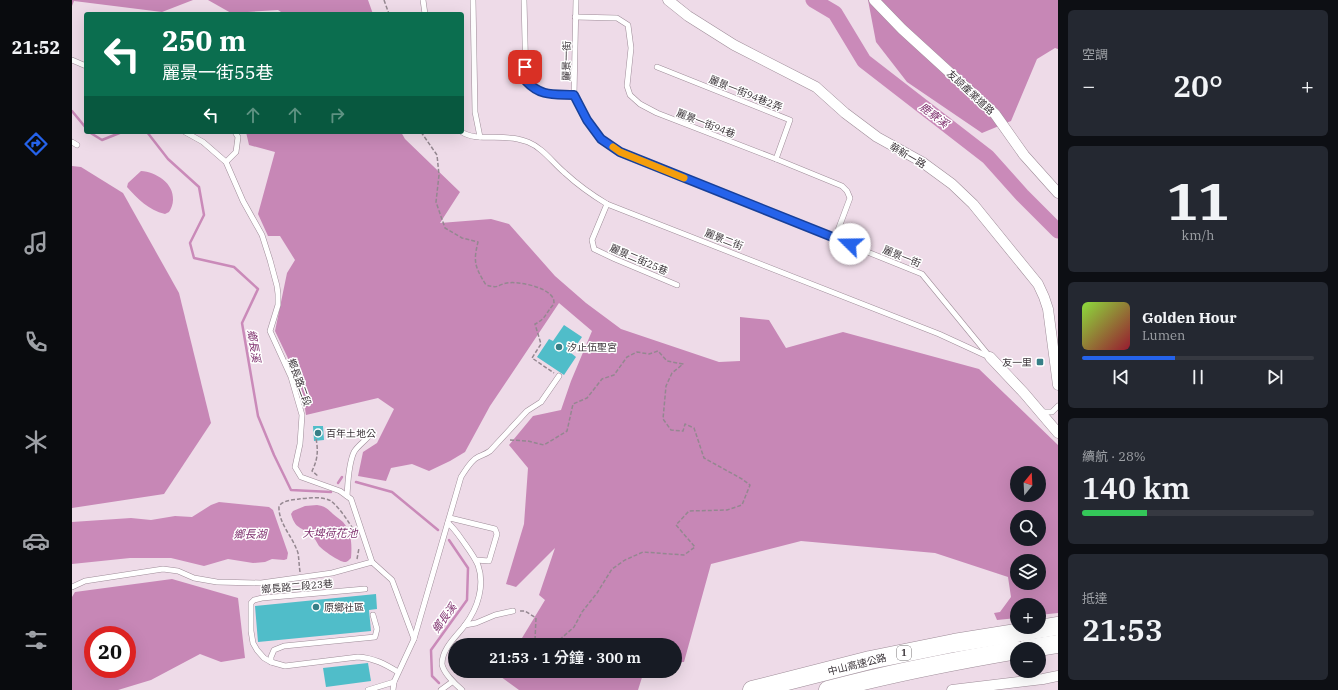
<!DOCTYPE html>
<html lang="zh-TW">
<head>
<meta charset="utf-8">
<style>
	body { margin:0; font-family:"IBM Plex Serif","Noto Sans TC",serif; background:#242831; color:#f1f3f6; height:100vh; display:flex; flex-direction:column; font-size:15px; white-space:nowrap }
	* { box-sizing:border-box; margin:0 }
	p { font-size:13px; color:#9ea1a6 }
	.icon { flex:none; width:22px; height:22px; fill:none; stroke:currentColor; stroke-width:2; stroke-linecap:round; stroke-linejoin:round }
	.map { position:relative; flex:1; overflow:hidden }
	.side { display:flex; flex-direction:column; gap:10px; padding:10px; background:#0d0f14; width:280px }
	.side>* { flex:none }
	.top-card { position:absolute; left:12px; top:12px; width:380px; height:122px; border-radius:4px; box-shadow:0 4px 16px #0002; background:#0b6e4f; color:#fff; overflow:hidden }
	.needle { width:26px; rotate:18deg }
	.tools { position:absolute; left:938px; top:466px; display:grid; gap:8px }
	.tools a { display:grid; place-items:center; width:36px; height:36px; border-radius:50%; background:#171b24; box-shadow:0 4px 16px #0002; font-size:20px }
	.speed { position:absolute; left:12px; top:626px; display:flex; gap:8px; font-size:20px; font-weight:700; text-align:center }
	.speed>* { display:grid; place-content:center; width:52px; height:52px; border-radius:50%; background:#171b24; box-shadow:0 4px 16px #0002; line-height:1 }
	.speed .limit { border:6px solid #d22; background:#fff; color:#111 }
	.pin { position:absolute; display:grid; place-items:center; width:34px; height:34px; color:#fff; margin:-17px; border-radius:8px; box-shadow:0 2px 6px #0006 }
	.me { position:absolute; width:44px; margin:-22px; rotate:292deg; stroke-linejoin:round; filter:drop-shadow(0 0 3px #0008) }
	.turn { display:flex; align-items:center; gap:14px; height:84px; padding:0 12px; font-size:18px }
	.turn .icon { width:52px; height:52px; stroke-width:2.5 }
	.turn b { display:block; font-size:28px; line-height:34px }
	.lanes { display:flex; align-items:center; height:38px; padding:0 12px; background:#0003; justify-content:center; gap:20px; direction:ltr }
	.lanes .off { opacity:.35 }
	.big { font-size:30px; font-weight:600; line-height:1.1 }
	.side .tile { flex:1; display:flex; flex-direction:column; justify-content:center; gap:6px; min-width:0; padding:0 14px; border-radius:6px; background:#242831 }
	.side .dial { align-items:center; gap:0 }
	.dial b { font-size:52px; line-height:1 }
	.song { display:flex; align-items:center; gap:12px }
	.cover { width:48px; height:48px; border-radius:6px; background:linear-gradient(135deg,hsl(90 70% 55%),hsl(350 70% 35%)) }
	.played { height:4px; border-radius:2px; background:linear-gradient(90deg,#2563eb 40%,#363941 40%) }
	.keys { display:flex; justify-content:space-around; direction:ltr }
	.heat { display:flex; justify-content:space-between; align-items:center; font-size:22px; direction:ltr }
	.charge { height:6px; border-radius:3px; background:linear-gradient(90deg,#34c759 28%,#363941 0) }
	.trip { position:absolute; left:376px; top:638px; width:234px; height:40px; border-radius:20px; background:#171b24; box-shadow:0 4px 16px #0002; font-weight:600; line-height:40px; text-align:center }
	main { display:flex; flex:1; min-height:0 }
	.tabs { display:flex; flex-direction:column; width:72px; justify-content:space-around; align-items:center; background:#090b0e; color:#9ea1a6 }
	.tabs .icon { width:28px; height:28px }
	.tabs .selected { color:#2563eb }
	.tabs b { font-size:18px; color:#f1f3f6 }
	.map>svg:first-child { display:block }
	.forest { fill:#c787b6; fill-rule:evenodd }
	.water { fill:#ca8ab9 }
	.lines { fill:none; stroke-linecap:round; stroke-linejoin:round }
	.stream { stroke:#ca8ab9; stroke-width:2.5 }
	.river { stroke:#ca8ab9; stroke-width:15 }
	.building { fill:#50bdc9 }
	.service-casing { stroke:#9e8c98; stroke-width:6 }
	.minor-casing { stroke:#9e8c98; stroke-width:11 }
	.motorway-casing { stroke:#9e8c98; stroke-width:19 }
	.path { stroke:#948790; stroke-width:1.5; stroke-dasharray:4 2; stroke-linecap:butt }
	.service { stroke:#fff; stroke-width:5 }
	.minor { stroke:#fff; stroke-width:10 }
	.motorway { stroke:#fff; stroke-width:18 }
	.route-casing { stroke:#184099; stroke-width:10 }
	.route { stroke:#2563eb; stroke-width:7 }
	.slow { stroke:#f59e0b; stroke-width:7 }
	.poi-dot { fill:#377f87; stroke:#fff; stroke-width:1.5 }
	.labels { text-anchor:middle; stroke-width:3; stroke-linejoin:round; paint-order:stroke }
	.shield { fill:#fff; stroke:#767275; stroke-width:1 }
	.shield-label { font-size:9px; font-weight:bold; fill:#3c353a }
	.street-label { font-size:10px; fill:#3c353a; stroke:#fff }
	.poi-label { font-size:10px; fill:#3c353a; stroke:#fff; text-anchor:start }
	.water-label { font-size:11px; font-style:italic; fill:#803370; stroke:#fff }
</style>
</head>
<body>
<main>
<nav class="tabs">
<b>21:52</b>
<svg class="icon selected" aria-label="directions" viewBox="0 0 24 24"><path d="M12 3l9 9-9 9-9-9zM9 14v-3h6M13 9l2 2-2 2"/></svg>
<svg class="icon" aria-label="music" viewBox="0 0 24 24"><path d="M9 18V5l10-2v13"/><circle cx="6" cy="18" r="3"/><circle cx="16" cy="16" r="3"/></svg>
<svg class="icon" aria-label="phone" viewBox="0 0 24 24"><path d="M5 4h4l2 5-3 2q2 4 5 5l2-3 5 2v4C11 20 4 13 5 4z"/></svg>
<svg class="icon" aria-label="climate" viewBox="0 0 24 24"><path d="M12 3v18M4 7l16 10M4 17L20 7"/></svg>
<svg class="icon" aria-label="car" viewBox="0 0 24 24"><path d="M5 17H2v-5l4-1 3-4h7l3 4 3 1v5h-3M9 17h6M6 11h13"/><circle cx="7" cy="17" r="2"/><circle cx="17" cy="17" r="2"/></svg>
<svg class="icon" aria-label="filters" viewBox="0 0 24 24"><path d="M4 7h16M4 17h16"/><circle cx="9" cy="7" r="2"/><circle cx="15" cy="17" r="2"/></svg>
</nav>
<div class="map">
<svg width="986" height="690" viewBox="0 0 986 690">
	<rect width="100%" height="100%" fill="#eedbe8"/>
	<g class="forest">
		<polygon points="0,0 121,0 90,12 2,1 0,6"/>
		<polygon points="136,0 296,0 301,14 212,14 206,10 159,13"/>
		<polygon points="796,0 986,0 986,49 983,48 965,59 939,121 910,133 835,82 804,42"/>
		<path d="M174,132H329L333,139L388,192L368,223L419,219L437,224L483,276L514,303L549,329L647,362L668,361V317L697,320L714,348L771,332L907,369L986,445V613L967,615V605H945V618L925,620L922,613L928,612L939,597L936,577L863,553L729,541L639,564L612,662H603V645H455L450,638L473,600L467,595L483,548L444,587L434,584L452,524L456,468L437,445L461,416L489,410L499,381L520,331L487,303L418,406L393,452L378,461L357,471L340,464L319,468L314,481L286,476L291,452L305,443L322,409L306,398L234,415L232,402L224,375L203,331L215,273L223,260L208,236H196L186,214L203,152L177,145ZM945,473H967V495H945ZM945,517H967V539H945ZM945,561H967V583H945Z"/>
		<polygon points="0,166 9,167 51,193 107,293 139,423 92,494 0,508"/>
		<path d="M100,579L166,598L173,658L149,662L128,654L79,680L46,690H0V597L3,592ZM21,635H55V669H21Z"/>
		<polygon points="421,671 435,671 448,677 453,671 572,671 566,690 447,690"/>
	</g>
	<g class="water">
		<path d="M69,171C84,172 102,183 101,200C101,204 99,209 97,212L93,214C76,210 66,199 55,187L56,183Z"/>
		<polygon points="147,502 197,507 201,510 216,553 215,559 212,560 200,559 193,562 181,563 156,559 132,566 99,558 58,558 0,564 0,522 59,518 79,520 103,516 120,517 139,505"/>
		<path d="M245,505C253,506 256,509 261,514C264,517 268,519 271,522C280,532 280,546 279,558C278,559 275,562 274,562C268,563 251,550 247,546C245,543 244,540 242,538C232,526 224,532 219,514L221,511L233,506Z"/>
	</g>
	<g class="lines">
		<g class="stream">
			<polyline points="0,111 14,128"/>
			<polyline points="17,132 30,140 50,132"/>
			<polyline points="75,132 96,159 127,187 132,215 118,243 122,258 162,267 186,289 170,323 186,416 202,455 219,490 259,492"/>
			<polyline points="284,482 320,492 366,530"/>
			<polyline points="266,483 270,477"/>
			<polyline points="367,683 360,676 359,650 395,600 396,568 377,540"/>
		</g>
		<polyline class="river" points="741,0 763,13 792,61 916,157 950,195 986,231"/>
	</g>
	<g class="building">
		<polygon points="492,325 510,337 499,353 504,357 492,375 465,357 477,339 481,341"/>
		<polygon points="241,426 251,426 252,440 242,441"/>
		<polygon points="304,594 305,609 297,610 299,631 186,642 183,606"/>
		<polygon points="296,663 299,681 254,687 251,668"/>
	</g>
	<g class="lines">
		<defs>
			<g id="service">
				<polyline points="351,0 353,14"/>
				<polyline points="401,0 403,112 408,137"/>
				<path d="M452,0L454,81C469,97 482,94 502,95"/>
				<polyline points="504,0 502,95 515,120 529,139 548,152 850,274 918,357"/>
				<polyline points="503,17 545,18 556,25 559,48 555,86 558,95 568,104 585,113 704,159 770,186 775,191 778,198 763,238"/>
				<polyline points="0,60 14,66"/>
				<polyline points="585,67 718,120 704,159"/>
				<polyline points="113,132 131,142 154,162 171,201 190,235 198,260 205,286 206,294 206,305 198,331 219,377 230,415 228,444 223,467 229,477 268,491 279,499 300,562 320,580 342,639 322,682 321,690"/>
				<path d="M390,132C400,140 425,136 438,138C443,138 450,140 456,142C471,148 481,163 493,173C506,185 520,195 535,204L867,334L917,357"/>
				<polyline points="0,142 5,145"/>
				<polyline points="154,162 164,152 166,137 163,132"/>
				<polyline points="535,204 520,240 522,249 543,259 605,285"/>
				<polyline points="969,412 980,412 986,406"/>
				<path d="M275,496C276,483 276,465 282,452C286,445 295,440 299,433"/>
				<polyline points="378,518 423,529 425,534 417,561 404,560"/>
				<path d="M376,523C383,529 388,537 393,544C398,551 403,558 406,565C413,585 406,608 393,625C385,636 370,648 370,664C371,672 383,684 390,690"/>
				<polyline points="0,587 13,581 91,569 106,571 122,578 145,582 189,583 260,573 300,562"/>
				<path d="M293,589L190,598L182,600L179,603V631L181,643L185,650L192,658L199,662L213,666L286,657C302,658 313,664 326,672"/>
				<polyline points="393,625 404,623 423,615 441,611"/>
				<path d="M342,639L389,477C393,471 399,460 406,457C410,455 414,454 418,451L455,411L469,402L487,376"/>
				<polyline points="199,662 199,657 202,650 212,646 303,637 305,629 301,615"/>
				<polyline points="296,690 322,682"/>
				<polyline points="369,690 380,682"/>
			</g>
			<g id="minor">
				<polyline points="596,0 616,16 662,45 744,87 773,113 805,137 850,162 880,184 901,204 966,284 972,297 976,309 986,385"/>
				<polyline points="802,0 830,29 923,114 952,155 986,193"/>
				<polyline points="918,357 952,393 986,433"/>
				<polyline points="880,690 971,679 986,676"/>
			</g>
			<g id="motorway">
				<polyline points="954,649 986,644"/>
				<polyline points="680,690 798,660 882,643 986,626"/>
				<path d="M756,690C818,673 881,661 945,650"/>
			</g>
		</defs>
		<use href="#service" class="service-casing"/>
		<use href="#minor" class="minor-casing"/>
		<use href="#motorway" class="motorway-casing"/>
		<g class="path">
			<polyline points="312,0 317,14"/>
			<path d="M349,132L365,155L367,175L364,202L373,228L390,238L406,242C401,262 403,267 414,285C428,289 424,285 435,283C447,281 475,287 481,298C482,300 482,302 482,304C474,312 474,319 463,324L469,344L460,358L482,373"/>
			<path d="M243,433C246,448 247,457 240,471L246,476"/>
			<polyline points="438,440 456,441 472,445 495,431 501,404 515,398 530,379 542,375 555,357 565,352 577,354 586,351 595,361 611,364 600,373 594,386 591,419 599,430 611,431 613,424 622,428 632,458 670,479 678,485 670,505 655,510 617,511 604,525 623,547 612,555 571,552 553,560 540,569 525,593 510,612 502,627 484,643 463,640 464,618 453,611 447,611"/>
			<polyline points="285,559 287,548"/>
			<path d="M228,572C227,565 227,559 226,553C221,537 206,523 207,506C212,500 220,500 227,499C236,498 251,496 259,501C267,507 277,522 282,531"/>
		</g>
		<use href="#service" class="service"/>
		<use href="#minor" class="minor"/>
		<use href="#motorway" class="motorway"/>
	</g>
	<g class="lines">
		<defs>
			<path id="route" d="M453,67L454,81C469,97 482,94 502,95L515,120L529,139L548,152L778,244"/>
		</defs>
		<use href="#route" class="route-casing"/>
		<use href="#route" class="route"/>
		<polyline class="slow" points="541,147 548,152 612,178"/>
	</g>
	<g class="poi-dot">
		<circle cx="487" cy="347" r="4"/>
		<rect x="964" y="358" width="8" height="8" rx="2"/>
		<circle cx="246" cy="433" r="4"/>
		<circle cx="244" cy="607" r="4"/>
	</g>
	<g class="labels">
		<rect class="shield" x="825" y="646" width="14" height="14" rx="3"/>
		<g class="shield-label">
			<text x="832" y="656">1</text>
		</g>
		<g class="street-label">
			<text transform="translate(494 61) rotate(-89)" y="4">麗景一街</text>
			<text transform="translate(899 92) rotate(43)" y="4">友諒產業道路</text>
			<text transform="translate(674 93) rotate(22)" y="4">麗景一街94巷2弄</text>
			<text transform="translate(634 123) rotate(21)" y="4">麗景一街94巷</text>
			<text transform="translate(836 155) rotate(30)" y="4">華新一路</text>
			<text transform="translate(652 239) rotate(21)" y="4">麗景二街</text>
			<text transform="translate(830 256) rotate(22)" y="4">麗景一街</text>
			<text transform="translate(567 259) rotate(23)" y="4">麗景二街25巷</text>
			<text transform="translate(228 382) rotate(70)" y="4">鄉長路二段</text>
			<text transform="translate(225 586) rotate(-5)" y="4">鄉長路二段23巷</text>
			<text transform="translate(785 664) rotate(-14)" y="4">中山高速公路</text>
		</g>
		<g class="poi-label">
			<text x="495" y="351">汐止伍聖宮</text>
			<text x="960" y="366" text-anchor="end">友一里</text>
			<text x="254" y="437">百年土地公</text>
			<text x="252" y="611">原鄉社區</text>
		</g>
		<g class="water-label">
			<text transform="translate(862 115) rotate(37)" y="4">鹿寮溪</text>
			<text transform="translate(182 346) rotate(81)" y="4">鄉長溪</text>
			<text x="258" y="537">大埤荷花池</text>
			<text x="178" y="538">鄉長湖</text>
			<text transform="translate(372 618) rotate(-54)" y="4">鄉長溪</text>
		</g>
	</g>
</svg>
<div class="tools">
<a><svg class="needle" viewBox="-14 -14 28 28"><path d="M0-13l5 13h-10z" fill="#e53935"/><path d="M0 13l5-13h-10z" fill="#9ea1a6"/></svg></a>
<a><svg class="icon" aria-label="search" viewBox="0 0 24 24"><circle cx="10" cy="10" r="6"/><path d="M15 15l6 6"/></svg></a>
<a><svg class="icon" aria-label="layers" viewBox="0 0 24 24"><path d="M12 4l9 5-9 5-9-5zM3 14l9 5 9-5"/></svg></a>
<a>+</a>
<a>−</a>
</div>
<div class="speed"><div class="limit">20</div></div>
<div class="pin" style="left:453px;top:67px;background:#d93025"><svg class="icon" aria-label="arrive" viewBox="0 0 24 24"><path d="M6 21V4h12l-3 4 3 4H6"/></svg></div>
<svg class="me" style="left:778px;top:244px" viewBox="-20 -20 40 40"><circle r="19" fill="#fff"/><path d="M0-13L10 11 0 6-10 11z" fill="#2563eb"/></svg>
<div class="trip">21:53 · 1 分鐘 · 300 m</div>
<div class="top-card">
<div class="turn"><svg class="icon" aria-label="left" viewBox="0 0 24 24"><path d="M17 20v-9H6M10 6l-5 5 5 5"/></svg><div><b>250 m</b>麗景一街55巷</div></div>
<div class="lanes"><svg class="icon" aria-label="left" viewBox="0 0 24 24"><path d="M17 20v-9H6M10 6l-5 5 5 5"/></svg><svg class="icon off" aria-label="ahead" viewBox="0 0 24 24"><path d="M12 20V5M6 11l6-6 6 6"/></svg><svg class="icon off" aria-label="ahead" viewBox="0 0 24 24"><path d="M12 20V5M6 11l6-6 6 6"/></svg><svg class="icon off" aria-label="right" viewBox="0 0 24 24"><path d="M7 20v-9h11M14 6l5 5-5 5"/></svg></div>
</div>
</div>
<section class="side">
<div class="tile"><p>空調</p>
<div class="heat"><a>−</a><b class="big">20°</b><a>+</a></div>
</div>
<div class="tile dial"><b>11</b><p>km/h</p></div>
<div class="tile">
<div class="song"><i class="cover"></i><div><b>Golden Hour</b><p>Lumen</p></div></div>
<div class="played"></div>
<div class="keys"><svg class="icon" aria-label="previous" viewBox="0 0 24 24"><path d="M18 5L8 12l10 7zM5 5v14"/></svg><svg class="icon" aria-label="pause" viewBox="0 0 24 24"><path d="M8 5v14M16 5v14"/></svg><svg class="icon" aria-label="next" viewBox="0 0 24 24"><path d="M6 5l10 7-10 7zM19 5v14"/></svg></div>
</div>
<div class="tile"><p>續航 · 28%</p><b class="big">140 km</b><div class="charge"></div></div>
<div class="tile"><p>抵達</p><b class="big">21:53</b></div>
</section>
</main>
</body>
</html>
